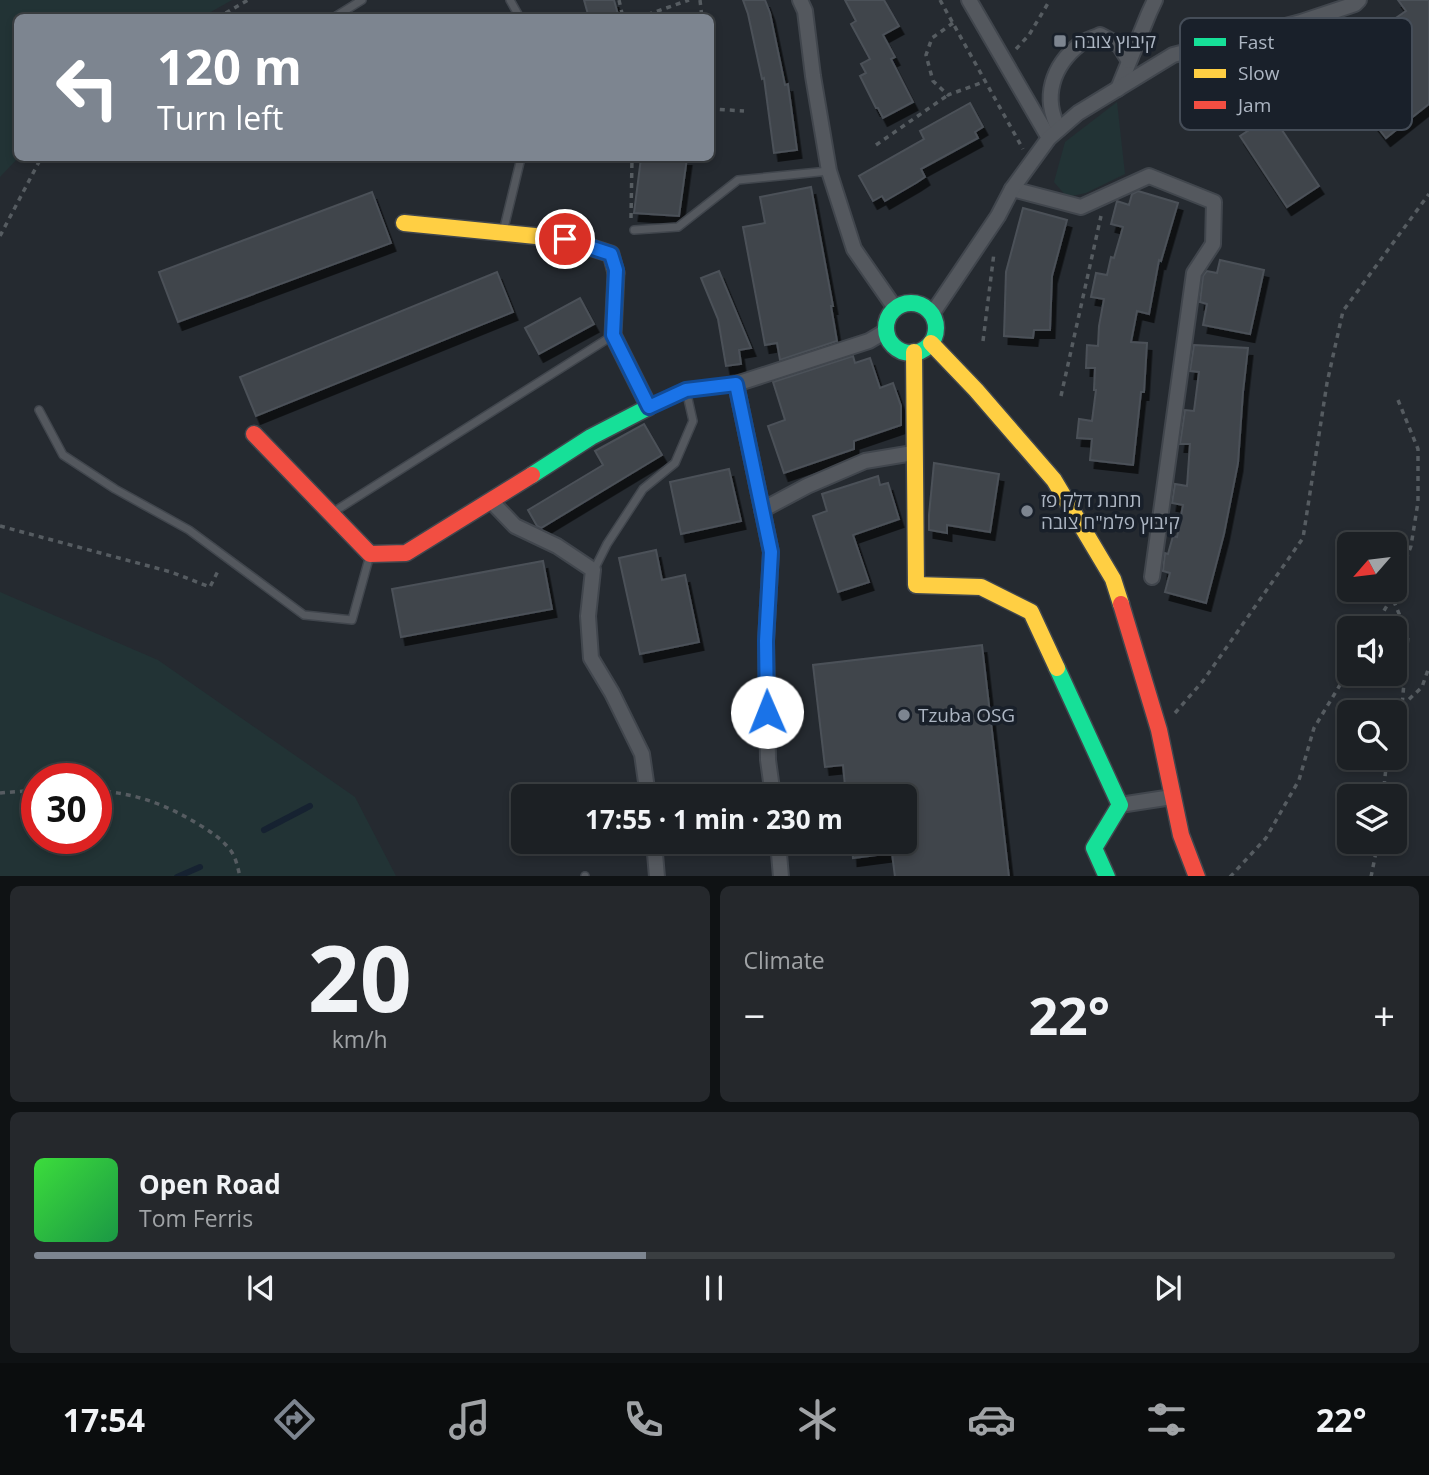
<!DOCTYPE html>
<html lang="en">
<head>
<meta charset="utf-8">
<style>
	body { margin:0; font-family:"Open Sans","Noto Sans Hebrew",sans-serif; background:#25282c; color:#f1f3f6; height:100vh; display:flex; flex-direction:column; font-size:26px; white-space:nowrap }
	* { box-sizing:border-box; margin:0 }
	p { font-size:23px; color:#a0a3a6 }
	.icon { flex:none; width:38px; height:38px; fill:none; stroke:currentColor; stroke-width:2; stroke-linecap:round; stroke-linejoin:round }
	.map { position:relative; height:876px; overflow:hidden }
	.drawer { display:flex; flex-direction:column; gap:10px; padding:10px; background:#0f1214; flex:1 }
	.drawer>* { flex:none }
	.banner { position:absolute; left:14px; top:14px; width:700px; height:147px; border-radius:10px; box-shadow:0 4px 10px #0003,0 0 0 2px #3a3e41; background:#7d8590; color:#fff; overflow:hidden }
	.needle { width:46px; rotate:242deg }
	.fabs { position:absolute; left:1337px; top:532px; display:grid; gap:14px }
	.fabs a { display:grid; place-items:center; width:70px; height:70px; border-radius:10px; background:#1c2024; box-shadow:0 4px 10px #0003,0 0 0 2px #3a3e41; font-size:35px }
	.speed { position:absolute; left:21px; top:763px; display:flex; gap:14px; font-size:35px; font-weight:700; text-align:center }
	.speed>* { display:grid; place-content:center; width:91px; height:91px; border-radius:50%; background:#1c2024; box-shadow:0 4px 10px #0003,0 0 0 2px #3a3e41; line-height:1 }
	.speed .limit { border:10px solid #d22; background:#fff; color:#111 }
	.pin { position:absolute; display:grid; place-items:center; width:60px; height:60px; color:#fff; margin:-30px; border:4px solid #fff; border-radius:50%; box-shadow:0 2px 7px #0007 }
	.me { position:absolute; width:77px; margin:-38px; rotate:359deg; stroke-linejoin:round; filter:drop-shadow(0 0 5px #0008) }
	.turn { display:flex; align-items:center; gap:24px; height:147px; padding:0 28px; font-size:32px }
	.turn .icon { width:91px; height:91px; stroke-width:2.5 }
	.turn b { display:block; font-size:49px; line-height:60px }
	.big { font-size:52px; font-weight:700; line-height:1.1 }
	.drawer .tile { flex:1; display:flex; flex-direction:column; justify-content:center; gap:10px; min-width:0; padding:0 24px; border-radius:10px; background:#25282c }
	.drawer .dial { align-items:center; gap:0 }
	.dial b { font-size:91px; line-height:1 }
	.song { display:flex; align-items:center; gap:21px }
	.cover { width:84px; height:84px; border-radius:10px; background:linear-gradient(135deg,hsl(120 70% 55%),hsl(140 70% 35%)) }
	.played { height:7px; border-radius:4px; background:linear-gradient(90deg,#7d8590 45%,#3a3e41 45%) }
	.keys { display:flex; justify-content:space-around; direction:ltr }
	.heat { display:flex; justify-content:space-between; align-items:center; font-size:38px; direction:ltr }
	.drawer .tiles { flex:1; display:grid; gap:10px; grid-template-columns:1fr 1fr }
	.tile:last-child { grid-column:span 2 }
	.trip { position:absolute; left:511px; top:784px; width:406px; height:70px; border-radius:10px; background:#1c2024; box-shadow:0 4px 10px #0003,0 0 0 2px #3a3e41; font-weight:700; line-height:70px; text-align:center }
	.dock { display:flex; height:112px; justify-content:space-around; align-items:center; background:#0b0d0e; color:#a0a3a6 }
	.dock .icon { width:49px; height:49px }
	.dock .on { color:#7d8590 }
	.dock b { font-size:32px; color:#f1f3f6 }
	.map>svg:first-child { display:block }
	.green { fill:#223335; fill-rule:evenodd }
	.lines { fill:none; stroke-linecap:round; stroke-linejoin:round }
	.stream { stroke:#162231; stroke-width:6 }
	.building { fill:#3f454c; stroke:#4c5158; stroke-width:2; filter:url(#shadow) }
	.lane-casing { stroke:#41464d; stroke-width:10 }
	.street-casing { stroke:#41464d; stroke-width:18 }
	.fast-casing { stroke:#41464d; stroke-width:19 }
	.slow-casing { stroke:#41464d; stroke-width:19 }
	.jam-casing { stroke:#41464d; stroke-width:19 }
	.path { stroke:#565c61; stroke-width:3.5; stroke-dasharray:5 5; stroke-linecap:butt }
	.lane { stroke:#54585e; stroke-width:7 }
	.street { stroke:#54585e; stroke-width:14 }
	.fast { stroke:#16e098; stroke-width:16 }
	.slow { stroke:#ffcf43; stroke-width:16 }
	.jam { stroke:#f24e42; stroke-width:16 }
	.route-casing { stroke:#114b97; stroke-width:18 }
	.route { stroke:#1a73e8; stroke-width:12 }
	.poi-dot { fill:#7d8590; stroke:#19202a; stroke-width:2.5 }
	.labels { text-anchor:middle; stroke-width:7; stroke-linejoin:round; paint-order:stroke }
	.poi-label { font-size:19px; fill:#adb6c3; stroke:#19202a; text-anchor:start }
	.key { fill:#19202a; stroke:#454d58; stroke-width:2 }
	.key-label { font-size:19px; fill:#adb6c3 }
</style>
</head>
<body>
<div class="map">
<svg width="1429" height="877" viewBox="0 0 1429 877">
	<defs>
		<filter id="shadow"><feDropShadow dx="4.5" dy="8" stdDeviation="0" flood-color="#0009"/></filter>
	</defs>
	<rect width="100%" height="100%" fill="#252a30"/>
	<g class="green">
		<polygon points="0,0 232,0 202,17 18,18 18,158 0,177"/>
		<polygon points="1117,102 1125,174 1086,193 1067,197 1054,182 1065,142"/>
		<path d="M0,592L158,660L355,797L396,876H0ZM37,779H96V838H37Z"/>
	</g>
	<g class="lines">
		<g class="stream">
			<polyline points="264,830 310,806"/>
			<polyline points="177,877 200,867"/>
		</g>
	</g>
	<g class="building">
		<polygon points="584,0 614,0 619,18 589,18"/>
		<polygon points="743,0 765,0 770,13 785,85 788,84 797,150 774,153 764,78 762,79 748,14"/>
		<polygon points="845,0 884,0 899,26 883,35 895,57 891,59 913,102 883,118 878,108 876,108 860,76 866,73 861,64 870,59 851,24 856,21"/>
		<polygon points="1398,0 1429,0 1429,104 1386,138 1349,91 1358,84 1342,64 1389,27 1387,24 1406,11"/>
		<polygon points="970,103 983,127 975,132 978,138 921,169 925,177 916,183 885,201 882,196 873,201 859,176 924,139 920,131"/>
		<polygon points="1272,115 1319,186 1287,207 1240,136"/>
		<polygon points="641,158 687,158 679,216 634,213"/>
		<polygon points="811,187 833,306 831,306 837,341 780,360 777,343 765,345 743,227 765,223 760,197"/>
		<polygon points="1138,191 1178,203 1161,261 1159,260 1149,314 1137,311 1131,342 1147,343 1144,392 1141,392 1133,465 1090,460 1092,439 1077,438 1079,419 1092,421 1096,390 1094,390 1095,368 1086,368 1087,345 1098,346 1099,326 1104,299 1091,297 1096,273 1107,275 1111,257 1114,258 1123,227 1111,224 1117,201 1129,205 1132,194"/>
		<polygon points="372,192 391,243 178,322 159,272"/>
		<polygon points="1023,208 1067,220 1052,276 1050,330 1034,330 1033,338 1004,336 1006,272"/>
		<polygon points="1220,260 1264,270 1250,334 1203,325 1207,304 1200,302 1203,276 1207,271 1217,273"/>
		<polygon points="719,271 751,348 739,350 741,364 726,366 718,319 701,278"/>
		<polygon points="497,272 513,312 256,416 240,377"/>
		<polygon points="580,298 594,324 539,354 525,328"/>
		<polygon points="1194,345 1248,348 1243,392 1238,463 1224,534 1206,603 1165,592 1170,573 1163,571 1165,553 1168,554 1173,536 1177,537 1183,505 1172,503 1175,484 1187,486 1190,444 1180,444 1185,410 1194,411 1199,372 1190,371"/>
		<polygon points="853,356 855,363 870,358 880,388 893,383 901,406 901,425 854,441 854,449 784,473 768,426 785,420 773,382"/>
		<polygon points="644,424 662,455 541,528 537,526 528,510 603,465 595,451"/>
		<polygon points="934,463 999,474 990,532 947,525 947,533 929,530 929,515"/>
		<polygon points="729,469 741,521 681,534 670,482"/>
		<polygon points="878,476 880,485 888,483 899,519 853,535 869,582 838,592 813,516 827,511 822,494"/>
		<polygon points="656,550 662,580 685,575 699,642 640,654 619,558"/>
		<polygon points="543,561 552,609 401,637 392,589"/>
		<polygon points="982,645 1009,877 895,877 892,853 853,858 852,842 905,842 905,796 846,796 843,765 825,767 813,665"/>
	</g>
	<g class="lines">
		<defs>
			<g id="lane">
				<polyline points="510,0 520,18"/>
				<polyline points="333,18 362,0"/>
				<polyline points="214,158 236,158"/>
				<polyline points="634,230 678,227 738,180 829,171"/>
				<polyline points="503,232 521,158"/>
				<polyline points="650,407 686,390 736,384"/>
				<polyline points="39,410 63,455 115,489 189,530 304,615 352,620 370,555"/>
				<polyline points="335,511 612,336"/>
				<polyline points="594,570 607,544 643,489 675,463 693,421 686,390"/>
				<polyline points="585,876 585,877"/>
			</g>
			<g id="street">
				<polyline points="800,0 805,11 813,76 829,171 854,249 895,308"/>
				<polyline points="969,0 1049,138"/>
				<polyline points="1118,89 1149,13 1155,0"/>
				<path d="M1059,129C1042,98 1052,66 1080,44C1085,40 1094,38 1100,35L1119,45L1129,61"/>
				<polyline points="1012,189 1081,207 1149,176 1214,202 1213,244 1194,273 1152,577"/>
				<polyline points="932,314 998,216 1012,189 1049,138 1078,113 1173,55 1301,22 1355,4 1359,0"/>
				<polyline points="491,501 515,526 557,546 593,570 588,616 591,658 612,693 642,754 648,796"/>
				<polyline points="762,510 807,486 865,461 913,453"/>
				<polyline points="773,796 768,760 766,641 771,552 736,384 869,341 886,331"/>
				<polyline points="1120,805 1172,797"/>
				<polyline points="654,842 657,877"/>
				<polyline points="778,842 781,877"/>
			</g>
			<g id="fast">
				<circle cx="911" cy="328" r="25"/>
				<polyline points="532,475 591,437 649,407 613,335 616,273"/>
				<polyline points="1057,668 1120,805 1094,848 1107,877"/>
			</g>
			<g id="slow">
				<polyline points="404,223 565,239 611,254 616,273"/>
				<polyline points="931,343 976,390 1054,480 1113,579 1121,604"/>
				<polyline points="914,352 916,585 981,587 1031,612 1057,668"/>
			</g>
			<g id="jam">
				<polyline points="254,434 370,554 406,553 532,475"/>
				<polyline points="1121,604 1159,730 1181,835 1197,877"/>
			</g>
		</defs>
		<use href="#lane" class="lane-casing"/>
		<use href="#street" class="street-casing"/>
		<use href="#fast" class="fast-casing"/>
		<use href="#slow" class="slow-casing"/>
		<use href="#jam" class="jam-casing"/>
		<g class="path">
			<polyline points="619,0 623,18"/>
			<polyline points="700,0 702,18"/>
			<polyline points="940,0 1023,149"/>
			<polyline points="217,18 248,0"/>
			<polyline points="638,18 689,0"/>
			<polyline points="953,23 932,38 926,55 933,81 948,95 986,81"/>
			<polyline points="1016,49 1029,35 1050,0"/>
			<polyline points="710,86 713,109 744,111"/>
			<polyline points="876,145 948,95"/>
			<polyline points="631,218 632,158"/>
			<polyline points="0,236 41,158"/>
			<polyline points="983,341 994,253"/>
			<polyline points="1061,396 1101,216"/>
			<polyline points="0,526 171,572 210,587 219,569"/>
			<polyline points="1392,597 1411,546 1418,502 1418,449 1398,400"/>
			<polyline points="1374,628 1392,597 1408,635 1402,706"/>
			<polyline points="1175,713 1203,681 1303,538 1327,383 1343,311 1429,194"/>
			<polyline points="1395,725 1402,706 1422,687 1429,667"/>
			<path d="M96,791C133,792 167,805 198,824C211,832 222,839 231,851C236,858 238,868 240,877"/>
			<polyline points="0,793 37,790"/>
			<polyline points="1383,796 1387,758"/>
			<polyline points="1230,877 1266,838 1299,780 1314,728 1349,670"/>
			<polyline points="1371,877 1378,842"/>
		</g>
		<use href="#lane" class="lane"/>
		<use href="#street" class="street"/>
		<use href="#fast" class="fast"/>
		<use href="#slow" class="slow"/>
		<use href="#jam" class="jam"/>
	</g>
	<g class="lines">
		<defs>
			<polyline id="route" points="565,239 611,254 616,270 613,335 649,407 686,390 736,384 771,552 766,641 767,712"/>
		</defs>
		<use href="#route" class="route-casing"/>
		<use href="#route" class="route"/>
	</g>
	<g class="poi-dot">
		<rect x="1053" y="34" width="14" height="14" rx="3.5"/>
		<circle cx="1027" cy="511" r="7"/>
		<circle cx="904" cy="715" r="7"/>
	</g>
	<g class="labels">
		<g class="poi-label">
			<text x="1074" y="48">קיבוץ צובה</text>
			<text x="1041" y="507">תחנת דלק פז<tspan x="1041" dy="22">קיבוץ פלמ"ח צובה</tspan></text>
			<text x="918" y="722">Tzuba OSG</text>
		</g>
	</g>
	<rect x="1180" y="18" width="232" height="112" rx="10" class="key"/>
	<rect x="1194" y="38" width="32" height="8" fill="#16e098"/>
	<rect x="1194" y="69" width="32" height="9" fill="#ffcf43"/>
	<rect x="1194" y="101" width="32" height="8" fill="#f24e42"/>
	<g class="key-label">
		<text x="1238" y="49">Fast</text>
		<text x="1238" y="80">Slow</text>
		<text x="1238" y="112">Jam</text>
	</g>
</svg>
<div class="fabs">
<a><svg class="needle" viewBox="-14 -14 28 28"><path d="M0-13l5 13h-10z" fill="#e53935"/><path d="M0 13l5-13h-10z" fill="#a0a3a6"/></svg></a>
<a><svg class="icon" aria-label="sound" viewBox="0 0 24 24"><path d="M4 9h4l5-4v14l-5-4H4zM17 9q2 3 0 6"/></svg></a>
<a><svg class="icon" aria-label="search" viewBox="0 0 24 24"><circle cx="10" cy="10" r="6"/><path d="M15 15l6 6"/></svg></a>
<a><svg class="icon" aria-label="layers" viewBox="0 0 24 24"><path d="M12 4l9 5-9 5-9-5zM3 14l9 5 9-5"/></svg></a>
</div>
<div class="speed"><div class="limit">30</div></div>
<div class="pin" style="left:565px;top:239px;background:#d93025"><svg class="icon" aria-label="arrive" viewBox="0 0 24 24"><path d="M6 21V4h12l-3 4 3 4H6"/></svg></div>
<svg class="me" style="left:767px;top:712px" viewBox="-20 -20 40 40"><circle r="19" fill="#fff"/><path d="M0-13L10 11 0 6-10 11z" fill="#1a73e8"/></svg>
<div class="trip">17:55 · 1 min · 230 m</div>
<div class="banner">
<div class="turn"><svg class="icon" aria-label="left" viewBox="0 0 24 24"><path d="M17 20v-9H6M10 6l-5 5 5 5"/></svg><div><b>120 m</b>Turn left</div></div>
</div>
</div>
<section class="drawer">
<div class="tiles">
<div class="tile dial"><b>20</b><p>km/h</p></div>
<div class="tile"><p>Climate</p>
<div class="heat"><a>−</a><b class="big">22°</b><a>+</a></div>
</div>
<div class="tile">
<div class="song"><i class="cover"></i><div><b>Open Road</b><p>Tom Ferris</p></div></div>
<div class="played"></div>
<div class="keys"><svg class="icon" aria-label="previous" viewBox="0 0 24 24"><path d="M18 5L8 12l10 7zM5 5v14"/></svg><svg class="icon" aria-label="pause" viewBox="0 0 24 24"><path d="M8 5v14M16 5v14"/></svg><svg class="icon" aria-label="next" viewBox="0 0 24 24"><path d="M6 5l10 7-10 7zM19 5v14"/></svg></div>
</div>
</div>
</section>
<nav class="dock">
<b>17:54</b>
<svg class="icon on" aria-label="directions" viewBox="0 0 24 24"><path d="M12 3l9 9-9 9-9-9zM9 14v-3h6M13 9l2 2-2 2"/></svg>
<svg class="icon" aria-label="music" viewBox="0 0 24 24"><path d="M9 18V5l10-2v13"/><circle cx="6" cy="18" r="3"/><circle cx="16" cy="16" r="3"/></svg>
<svg class="icon" aria-label="phone" viewBox="0 0 24 24"><path d="M5 4h4l2 5-3 2q2 4 5 5l2-3 5 2v4C11 20 4 13 5 4z"/></svg>
<svg class="icon" aria-label="climate" viewBox="0 0 24 24"><path d="M12 3v18M4 7l16 10M4 17L20 7"/></svg>
<svg class="icon" aria-label="car" viewBox="0 0 24 24"><path d="M5 17H2v-5l4-1 3-4h7l3 4 3 1v5h-3M9 17h6M6 11h13"/><circle cx="7" cy="17" r="2"/><circle cx="17" cy="17" r="2"/></svg>
<svg class="icon" aria-label="filters" viewBox="0 0 24 24"><path d="M4 7h16M4 17h16"/><circle cx="9" cy="7" r="2"/><circle cx="15" cy="17" r="2"/></svg>
<b>22°</b>
</nav>
</body>
</html>
